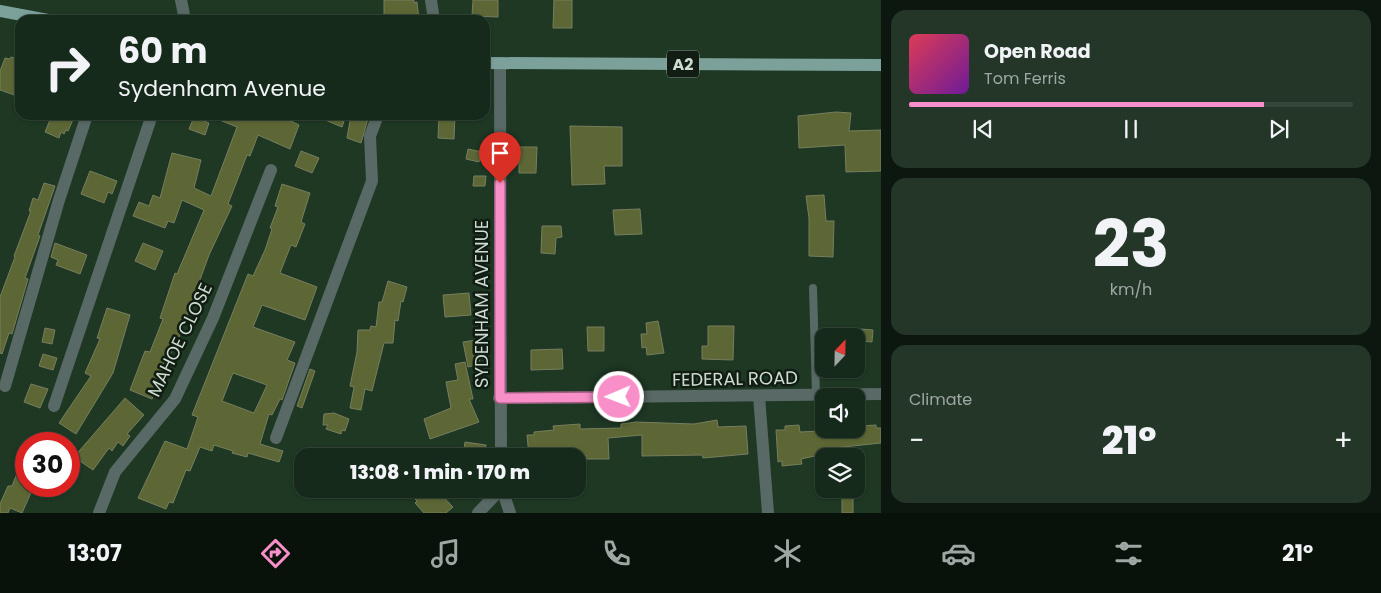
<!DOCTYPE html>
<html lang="en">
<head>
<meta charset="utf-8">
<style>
	body { margin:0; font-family:Poppins,sans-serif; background:#233628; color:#f1f3f6; height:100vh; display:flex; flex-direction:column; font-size:19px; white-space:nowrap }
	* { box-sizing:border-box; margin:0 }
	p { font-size:16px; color:#9ea7a3 }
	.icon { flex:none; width:28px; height:28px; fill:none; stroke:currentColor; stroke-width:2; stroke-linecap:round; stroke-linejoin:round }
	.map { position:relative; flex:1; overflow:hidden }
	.panel { display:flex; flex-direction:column; gap:10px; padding:10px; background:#0c170f; width:500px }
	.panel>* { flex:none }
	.top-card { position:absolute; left:15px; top:15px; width:475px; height:105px; border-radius:15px; box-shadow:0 1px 4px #0004,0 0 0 1px #35463a; background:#162a1b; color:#f1f3f6; overflow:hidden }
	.needle { width:32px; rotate:22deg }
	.controls { position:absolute; left:815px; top:328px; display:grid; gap:10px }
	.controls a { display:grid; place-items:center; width:50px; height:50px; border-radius:10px; background:#162a1b; box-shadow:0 1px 4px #0004,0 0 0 1px #35463a; font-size:25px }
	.speed { position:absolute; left:15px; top:432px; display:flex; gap:10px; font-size:25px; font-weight:700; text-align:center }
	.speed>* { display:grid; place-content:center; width:65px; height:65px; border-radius:50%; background:#162a1b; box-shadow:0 1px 4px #0004,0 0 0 1px #35463a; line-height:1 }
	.speed .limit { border:8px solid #d22; background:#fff; color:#111 }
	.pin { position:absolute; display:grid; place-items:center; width:42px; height:42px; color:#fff; margin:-51px -21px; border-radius:50% 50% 50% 0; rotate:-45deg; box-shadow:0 0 5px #0007 }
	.pin .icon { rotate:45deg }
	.me { position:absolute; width:55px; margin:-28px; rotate:269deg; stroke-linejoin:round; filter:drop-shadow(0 0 4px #0008) }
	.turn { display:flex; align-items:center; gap:18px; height:105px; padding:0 20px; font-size:22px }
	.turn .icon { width:65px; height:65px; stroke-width:2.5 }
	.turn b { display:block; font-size:35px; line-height:42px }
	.big { font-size:38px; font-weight:800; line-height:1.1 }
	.panel .tile { flex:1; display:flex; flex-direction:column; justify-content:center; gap:8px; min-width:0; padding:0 18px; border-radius:15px; background:#233628 }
	.panel .dial { align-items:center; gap:0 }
	.dial b { font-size:65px; line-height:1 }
	.song { display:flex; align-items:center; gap:15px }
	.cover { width:60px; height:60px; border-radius:8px; background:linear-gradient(135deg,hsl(350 70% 55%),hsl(280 70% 35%)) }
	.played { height:5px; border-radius:2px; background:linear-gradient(90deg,#f98fc8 80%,#35463a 80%) }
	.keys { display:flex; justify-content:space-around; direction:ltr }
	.heat { display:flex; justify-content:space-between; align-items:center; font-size:28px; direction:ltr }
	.trip { position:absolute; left:294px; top:448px; width:292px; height:50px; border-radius:15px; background:#162a1b; box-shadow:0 1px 4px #0004,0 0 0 1px #35463a; font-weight:800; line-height:50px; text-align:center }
	.dock { display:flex; height:80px; justify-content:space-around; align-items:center; background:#09110b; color:#9ea7a3 }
	.dock .icon { width:35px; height:35px }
	.dock .selected { color:#f98fc8 }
	.dock b { font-size:22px; color:#f1f3f6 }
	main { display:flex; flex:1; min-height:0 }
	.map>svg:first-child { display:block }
	.building { fill:#5d6735; stroke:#777e5e; fill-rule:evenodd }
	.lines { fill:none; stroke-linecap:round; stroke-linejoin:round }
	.service { stroke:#586966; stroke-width:8 }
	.minor { stroke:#586966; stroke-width:12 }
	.primary { stroke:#7ca09a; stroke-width:12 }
	.route-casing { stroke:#a25d82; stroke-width:12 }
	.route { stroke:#f98fc8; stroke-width:9 }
	.labels { text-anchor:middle; stroke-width:5; stroke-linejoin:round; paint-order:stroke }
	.shield { fill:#111d13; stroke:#95a397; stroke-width:1 }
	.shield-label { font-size:16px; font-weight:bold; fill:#ceddd0 }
	.street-label { font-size:18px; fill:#ceddd0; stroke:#111d13 }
</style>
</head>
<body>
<main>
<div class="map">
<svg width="881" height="513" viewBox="0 0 881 513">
	<rect width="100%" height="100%" fill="#1e3824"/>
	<g class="building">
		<polygon points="384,0 414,0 414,3 417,2 419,20 384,20"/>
		<polygon points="473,0 498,0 498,17 472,16"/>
		<polygon points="554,0 572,0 572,28 553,28"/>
		<polygon points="11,57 20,60 20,97 0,90 0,71 5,58 10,59"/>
		<polygon points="836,112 851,113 849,131 881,130 881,171 846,172 845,145 799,148 798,116"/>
		<polygon points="52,115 75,115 68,131 66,130 64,134 61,132 59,138 45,132"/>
		<polygon points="207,115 279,115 299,125 290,149 258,135 250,156 247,155 228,204 232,206 209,255 174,351 172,350 152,399 130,390 145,351 150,352 163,319 160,318 175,273 177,274 204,210 182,200 174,223 168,221 165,228 133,216 139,202 149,206 153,195 160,198 172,153 201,160 194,188 211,196 237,127"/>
		<polygon points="313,115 346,115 342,127"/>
		<polygon points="351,115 369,115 361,143 347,138"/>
		<polygon points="439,115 455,115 454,139 438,138"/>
		<polygon points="194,117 209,123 205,135 189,129"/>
		<polygon points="570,126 622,127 622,166 604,166 605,184 572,185"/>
		<polygon points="519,147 537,147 536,173 519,173"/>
		<polygon points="468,149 482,152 479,162 466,159"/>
		<polygon points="301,151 319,158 312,173 295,166"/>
		<polygon points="90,171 117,181 112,194 108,192 104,203 81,194"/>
		<polygon points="474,176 486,176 485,186 473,186"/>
		<polygon points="44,183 55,186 38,235 40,236 25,278 28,279 12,334 9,333 2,354 0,353 0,297 15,257 14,256 31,211 29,211 33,198 38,200"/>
		<path d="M282,184L310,193L301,222L305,224L296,247L291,245L280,273L317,287L305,320L262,305L253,327L295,342L287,360L295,363L282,400L280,399L272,415L269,414L260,444L283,451L279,462L248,453L247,457L232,453L233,451L214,445L212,451L200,447L190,471L186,470L173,503L169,502L166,509L138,498L165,441L187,449L198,417L192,415L248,274L253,276L265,250L272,229L270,228L278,207L275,206ZM233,373L267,385L254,413L222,401Z"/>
		<polygon points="824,195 826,221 834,221 833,257 809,256 809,218 806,196"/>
		<polygon points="640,209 642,234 615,235 613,210"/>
		<polygon points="542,226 561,226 562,237 556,238 555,254 541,253"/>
		<polygon points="55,243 87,255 80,274 56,265 58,260 51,257"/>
		<polygon points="143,243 163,251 155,270 135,261"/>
		<polygon points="388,281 407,287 403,302 401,301 398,321 395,320 393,343 384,343 372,391 365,389 361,410 350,408 354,387 350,386 357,352 358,330 370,330 371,326 376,327 379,302 382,302"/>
		<polygon points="469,293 471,315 445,317 443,295"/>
		<polygon points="107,308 130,315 113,373 76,434 59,423 91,376 85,373 100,339 97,338"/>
		<polygon points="658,321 664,353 647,355 646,347 642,348 641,334 647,334 646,323"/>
		<polygon points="708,326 734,326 733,360 702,359 702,346 708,346"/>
		<polygon points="587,327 604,327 604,351 588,351"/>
		<polygon points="45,328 55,330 52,344 42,342"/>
		<polygon points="861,329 873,330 872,342 861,341"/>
		<polygon points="476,340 480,364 468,367 463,342"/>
		<polygon points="562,349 563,369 531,370 531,350"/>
		<polygon points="43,354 57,358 53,370 39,366"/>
		<polygon points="465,362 473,399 469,399 479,422 430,439 424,419 451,408 446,382 458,380 455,364"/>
		<polygon points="310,369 315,371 302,408 297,406"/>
		<polygon points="31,384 48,389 40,408 24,402"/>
		<polygon points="125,398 144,415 127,434 130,436 123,446 118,442 112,451 109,448 93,470 74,457"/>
		<polygon points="334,413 349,419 345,431 342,430 341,434 326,429 328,425 323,425 324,414"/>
		<polygon points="717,420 718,427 746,426 748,454 703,458 702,455 642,456 642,435 608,438 609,459 586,459 586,455 529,456 527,435 534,435 534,432 554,430 553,426 580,424 580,429 621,428 621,424 636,422 694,424"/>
		<polygon points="799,425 800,432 860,429 860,426 876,425 876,428 881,428 881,443 824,449 824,454 801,459 802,464 782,466 782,461 778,462 776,430 785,430 785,426"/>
		<polygon points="465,442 486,445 484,456 463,456"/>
		<polygon points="26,451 26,486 34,486 22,513 10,508 8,513 0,513 0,504 8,486 12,486"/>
		<polygon points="421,489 436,489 453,507 446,513 424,513 415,503 417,501 413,497"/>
		<rect x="842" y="489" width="11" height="24"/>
	</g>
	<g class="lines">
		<polyline class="service" points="813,288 816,395"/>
		<g class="minor">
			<polyline points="181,0 185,20"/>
			<polyline points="431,0 434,20"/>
			<polyline points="500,63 501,456"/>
			<polyline points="5,386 59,200 87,115"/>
			<polyline points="759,396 768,513"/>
			<polyline points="499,398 881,394"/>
			<polyline points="54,406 152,115"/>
			<polyline points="276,438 372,181 370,136 378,115"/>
			<polyline points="502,489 510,513"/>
			<polyline points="99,513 115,472 175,399 213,318 271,170"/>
			<polyline points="478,513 501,489"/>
		</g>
		<g class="primary">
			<polyline points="0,11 48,20"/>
			<polyline points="485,63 881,65"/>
		</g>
	</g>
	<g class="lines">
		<defs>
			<polyline id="route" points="500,183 500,398 619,397"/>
		</defs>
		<use href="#route" class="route-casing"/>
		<use href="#route" class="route"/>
	</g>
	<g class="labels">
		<rect class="shield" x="667" y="50.5" width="32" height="27" rx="4"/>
		<g class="shield-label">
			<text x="683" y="70">A2</text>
		</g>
		<g class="street-label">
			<text transform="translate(482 304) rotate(-90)" y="6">SYDENHAM AVENUE</text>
			<text transform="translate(180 340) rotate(-64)" y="6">MAHOE CLOSE</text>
			<text transform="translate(735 379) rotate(-1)" y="6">FEDERAL ROAD</text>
		</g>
	</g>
</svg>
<div class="controls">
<a><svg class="needle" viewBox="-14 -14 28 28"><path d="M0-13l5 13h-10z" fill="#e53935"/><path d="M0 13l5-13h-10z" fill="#9ea7a3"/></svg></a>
<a><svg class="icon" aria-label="sound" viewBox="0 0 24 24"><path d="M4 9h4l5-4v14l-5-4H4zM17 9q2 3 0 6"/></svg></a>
<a><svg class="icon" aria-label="layers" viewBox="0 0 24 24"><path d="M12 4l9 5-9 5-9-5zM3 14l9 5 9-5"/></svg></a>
</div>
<div class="speed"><div class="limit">30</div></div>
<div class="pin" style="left:500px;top:183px;background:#d93025"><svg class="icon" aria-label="arrive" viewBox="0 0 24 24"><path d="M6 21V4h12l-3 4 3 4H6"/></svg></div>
<svg class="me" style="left:619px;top:397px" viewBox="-20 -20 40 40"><circle r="17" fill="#f98fc8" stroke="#fff" stroke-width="3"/><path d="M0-11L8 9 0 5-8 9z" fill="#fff"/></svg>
<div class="trip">13:08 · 1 min · 170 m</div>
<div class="top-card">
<div class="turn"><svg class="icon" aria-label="right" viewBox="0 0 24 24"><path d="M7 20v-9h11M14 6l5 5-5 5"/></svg><div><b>60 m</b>Sydenham Avenue</div></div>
</div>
</div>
<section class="panel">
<div class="tile">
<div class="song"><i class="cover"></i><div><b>Open Road</b><p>Tom Ferris</p></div></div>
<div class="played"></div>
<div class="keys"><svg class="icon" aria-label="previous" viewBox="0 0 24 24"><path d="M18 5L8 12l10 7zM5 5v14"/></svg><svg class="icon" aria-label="pause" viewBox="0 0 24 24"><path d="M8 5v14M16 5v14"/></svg><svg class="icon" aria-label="next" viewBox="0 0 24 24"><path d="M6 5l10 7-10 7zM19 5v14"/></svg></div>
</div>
<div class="tile dial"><b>23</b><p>km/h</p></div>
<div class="tile"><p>Climate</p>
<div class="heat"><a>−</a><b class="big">21°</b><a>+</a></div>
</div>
</section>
</main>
<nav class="dock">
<b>13:07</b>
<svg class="icon selected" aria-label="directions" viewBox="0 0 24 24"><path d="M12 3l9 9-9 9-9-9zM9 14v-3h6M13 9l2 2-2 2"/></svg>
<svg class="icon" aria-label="music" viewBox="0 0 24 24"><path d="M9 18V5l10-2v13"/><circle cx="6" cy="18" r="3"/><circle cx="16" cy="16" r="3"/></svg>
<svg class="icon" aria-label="phone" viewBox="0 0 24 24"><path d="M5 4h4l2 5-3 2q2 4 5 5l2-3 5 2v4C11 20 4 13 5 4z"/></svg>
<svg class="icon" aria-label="climate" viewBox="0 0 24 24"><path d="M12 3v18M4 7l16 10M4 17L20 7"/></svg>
<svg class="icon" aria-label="car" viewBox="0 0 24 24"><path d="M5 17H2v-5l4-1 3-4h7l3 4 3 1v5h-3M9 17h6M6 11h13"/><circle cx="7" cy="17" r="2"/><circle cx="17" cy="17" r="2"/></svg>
<svg class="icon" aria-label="filters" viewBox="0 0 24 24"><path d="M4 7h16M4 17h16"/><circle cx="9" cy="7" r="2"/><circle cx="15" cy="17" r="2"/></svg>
<b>21°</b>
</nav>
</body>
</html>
